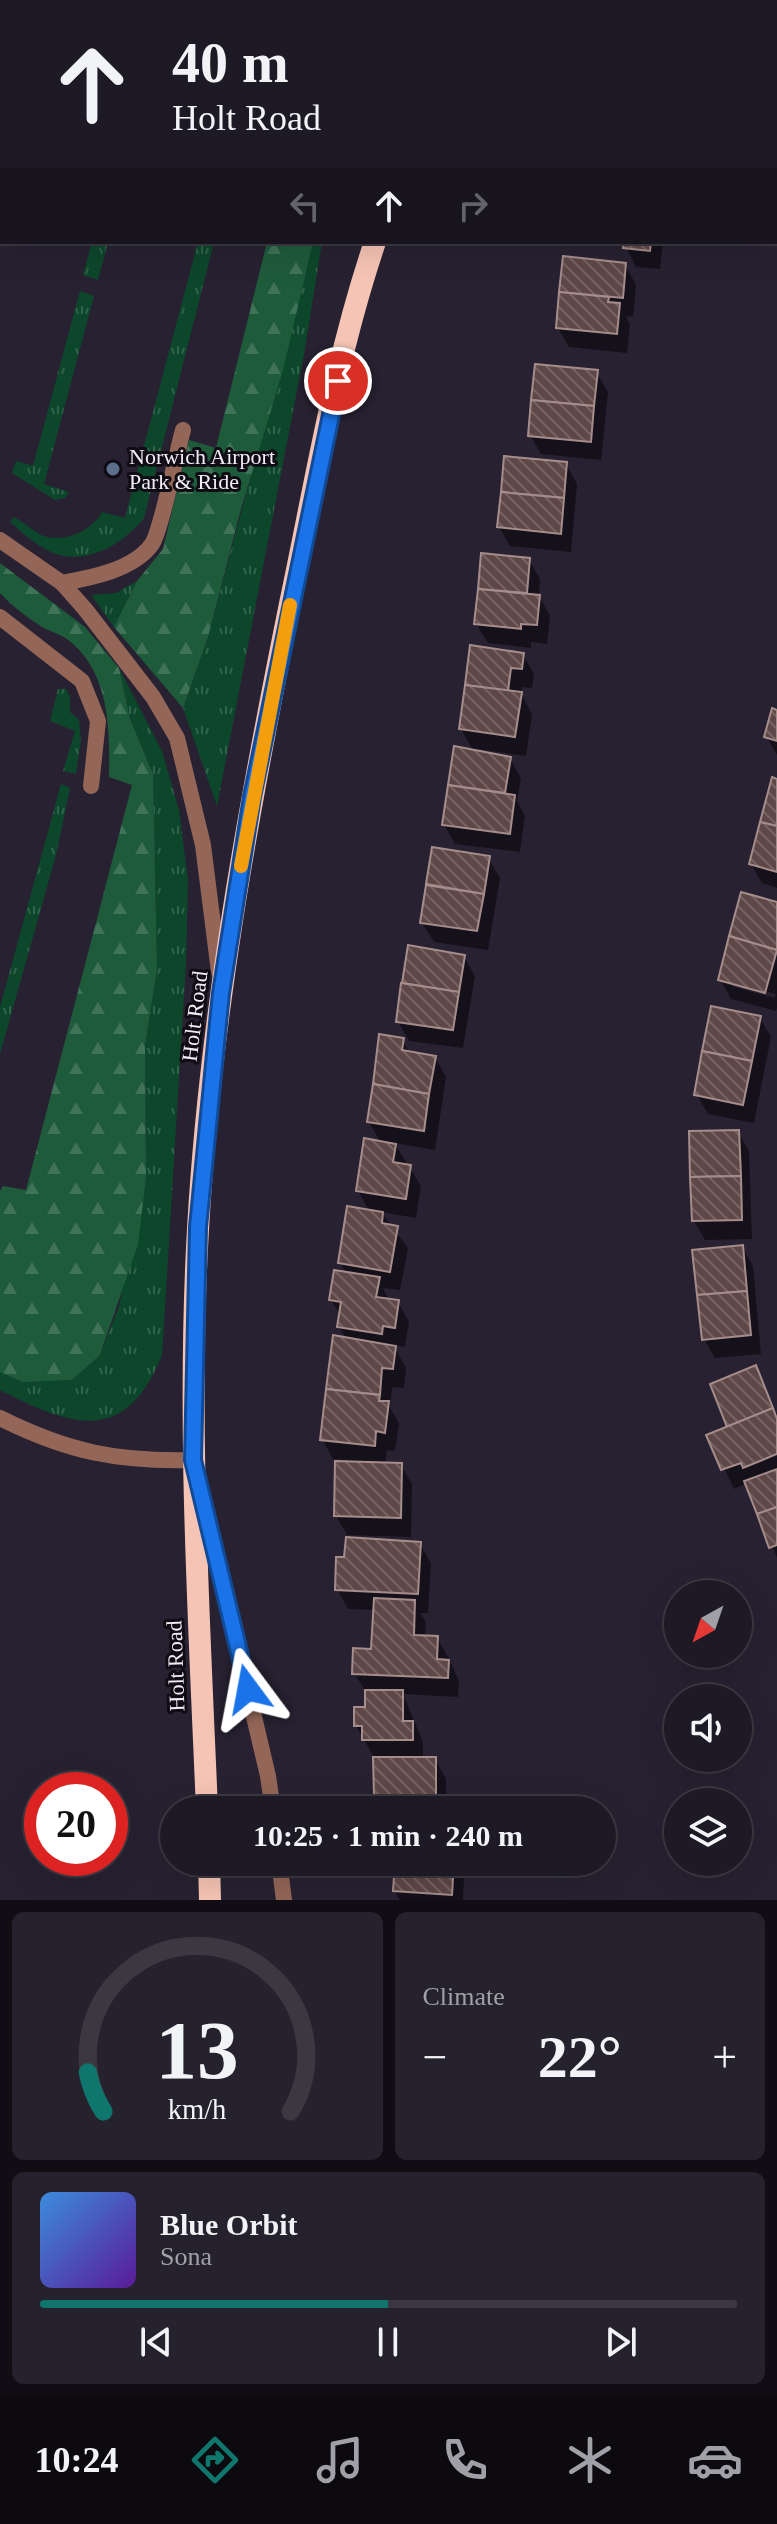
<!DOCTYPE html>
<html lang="en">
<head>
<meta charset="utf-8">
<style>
	body { margin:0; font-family:"Times New Roman",serif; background:#25222d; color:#f1f3f6; height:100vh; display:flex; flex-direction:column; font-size:30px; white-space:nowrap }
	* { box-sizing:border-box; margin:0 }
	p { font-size:26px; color:#a0a0a7 }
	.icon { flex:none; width:44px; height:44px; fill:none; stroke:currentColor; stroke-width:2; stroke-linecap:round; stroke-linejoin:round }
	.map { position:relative; height:1900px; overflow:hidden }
	.side { display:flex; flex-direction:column; gap:12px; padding:12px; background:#100e14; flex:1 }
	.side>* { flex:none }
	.hud { position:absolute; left:0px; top:0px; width:778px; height:244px; box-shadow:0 8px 32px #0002,0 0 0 2px #3b3842; background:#1d1925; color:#f1f3f6; overflow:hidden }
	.needle { width:52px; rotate:220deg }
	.tools { position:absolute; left:664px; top:1580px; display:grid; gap:16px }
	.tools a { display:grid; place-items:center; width:88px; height:88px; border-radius:50%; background:#1d1925; box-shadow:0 8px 32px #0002,0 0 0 2px #3b3842; font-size:40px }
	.speed { position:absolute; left:24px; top:1772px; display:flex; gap:16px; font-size:40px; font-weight:700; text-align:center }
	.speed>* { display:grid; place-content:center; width:104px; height:104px; border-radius:50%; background:#1d1925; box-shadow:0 8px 32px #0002,0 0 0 2px #3b3842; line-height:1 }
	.speed .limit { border:12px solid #d22; background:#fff; color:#111 }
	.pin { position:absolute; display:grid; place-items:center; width:68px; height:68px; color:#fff; margin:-34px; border:4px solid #fff; border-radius:50%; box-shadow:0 2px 8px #0007 }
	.me { position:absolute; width:88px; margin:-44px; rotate:347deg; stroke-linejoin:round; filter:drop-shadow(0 0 6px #0008) }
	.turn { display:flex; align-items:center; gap:28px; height:168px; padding:0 40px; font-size:36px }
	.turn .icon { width:104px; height:104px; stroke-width:2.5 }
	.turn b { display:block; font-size:56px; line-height:68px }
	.lanes { display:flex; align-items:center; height:76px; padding:0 40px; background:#0003; justify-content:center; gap:40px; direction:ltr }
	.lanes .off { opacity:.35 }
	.big { font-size:60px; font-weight:800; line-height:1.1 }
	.side .widget { flex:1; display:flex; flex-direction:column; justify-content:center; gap:12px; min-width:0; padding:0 28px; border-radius:12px; background:#25222d }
	.side .dial { align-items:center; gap:0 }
	.dial svg { height:208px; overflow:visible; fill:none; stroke:#3b3842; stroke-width:7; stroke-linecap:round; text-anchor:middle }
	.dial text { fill:#f1f3f6; stroke:none }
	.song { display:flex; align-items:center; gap:24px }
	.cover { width:96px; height:96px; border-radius:12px; background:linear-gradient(135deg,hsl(210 70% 55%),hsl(270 70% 35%)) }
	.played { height:8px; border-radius:4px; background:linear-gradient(90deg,#0f766e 50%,#3b3842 50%) }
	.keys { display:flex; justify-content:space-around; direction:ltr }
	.heat { display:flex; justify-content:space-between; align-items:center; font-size:44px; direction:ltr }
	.side .tiles { flex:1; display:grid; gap:12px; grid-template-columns:1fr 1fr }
	.widget:last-child { grid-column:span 2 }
	.trip { position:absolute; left:160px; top:1796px; width:456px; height:80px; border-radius:40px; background:#1d1925; box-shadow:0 8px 32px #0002,0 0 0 2px #3b3842; font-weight:800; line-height:80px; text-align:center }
	.dock { display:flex; height:128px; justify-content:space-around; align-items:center; background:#0c0a0f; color:#a0a0a7 }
	.dock .icon { width:56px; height:56px }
	.dock .active { color:#0f766e }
	.dock b { font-size:36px; color:#f1f3f6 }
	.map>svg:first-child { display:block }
	.grass { fill:url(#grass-tufts) }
	.forest { fill:url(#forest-firs) }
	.shadow { fill:#0007; fill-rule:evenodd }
	.building { fill:url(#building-back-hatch); stroke:#a68d8b; stroke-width:2 }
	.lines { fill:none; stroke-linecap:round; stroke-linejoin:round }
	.service { stroke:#936657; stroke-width:16 }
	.minor { stroke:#936657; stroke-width:16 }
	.trunk { stroke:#f6c4b4; stroke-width:22 }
	.route-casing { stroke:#114b97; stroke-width:20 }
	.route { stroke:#1a73e8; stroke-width:14 }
	.slow { stroke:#f59e0b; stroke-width:14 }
	.service-dot { fill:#5c6f8a; stroke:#0f0c13; stroke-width:3 }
	.labels { text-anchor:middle; stroke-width:6; stroke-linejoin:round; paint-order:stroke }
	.poi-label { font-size:22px; fill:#f1edf8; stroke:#0f0c13; text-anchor:start }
	.street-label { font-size:22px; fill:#f1edf8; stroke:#0f0c13 }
</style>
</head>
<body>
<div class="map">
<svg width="777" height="1900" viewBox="0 0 777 1900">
	<defs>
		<pattern id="grass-tufts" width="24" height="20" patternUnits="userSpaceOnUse" patternTransform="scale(2)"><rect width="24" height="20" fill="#0d472b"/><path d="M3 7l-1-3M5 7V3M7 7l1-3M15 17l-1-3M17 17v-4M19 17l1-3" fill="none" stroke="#31624a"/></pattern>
		<pattern id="forest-firs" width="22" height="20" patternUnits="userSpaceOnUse" patternTransform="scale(2)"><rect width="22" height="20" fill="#1e5b3b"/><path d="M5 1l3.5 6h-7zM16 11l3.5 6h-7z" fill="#3f7358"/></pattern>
		<pattern id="building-back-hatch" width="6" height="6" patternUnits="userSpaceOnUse" patternTransform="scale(2)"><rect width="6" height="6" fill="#5e4847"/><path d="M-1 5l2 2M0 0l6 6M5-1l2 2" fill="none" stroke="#766362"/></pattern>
	</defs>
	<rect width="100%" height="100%" fill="#272131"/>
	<g class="grass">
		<polygon points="92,242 108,242 98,280 83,275"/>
		<path d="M198,242H214L144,518C123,544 86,567 51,552C35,545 22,532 10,522L14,517C23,522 32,530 41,535C61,544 92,532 102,512L125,518Z"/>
		<polygon points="313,242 322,242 304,354 217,806 183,708 208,637"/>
		<polygon points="80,291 94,296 44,484 69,492 65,498 55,500 12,473 16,461 33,466"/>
		<polygon points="137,581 114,627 91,595 116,593"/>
		<path d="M119,668L162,751L179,810L188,880L186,964L162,1355C125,1447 71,1426 0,1390V1372L23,1382L72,1380L100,1355L119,1306L146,1177L145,1046L157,969L153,774L130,719Z"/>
		<polygon points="58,689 66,689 70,697 70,712 79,720 81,740 76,774 63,771 75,731 50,721"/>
		<polygon points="61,784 70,788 56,855 0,1054 0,1007"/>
	</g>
	<g class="forest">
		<polygon points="267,242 313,242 283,370 241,509 208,637 183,708 114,627 137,581 163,549 189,440 216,448"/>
		<path d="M0,563L85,627L119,668L130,719L153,774L157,969L145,1046L146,1177L138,1244L100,1355L72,1380L23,1382L0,1372V1191L3,1186L26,1190L132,785L109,777C110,729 110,671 67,639C60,634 52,632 44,628C29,619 12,606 0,593Z"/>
	</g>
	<g class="shadow">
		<polygon points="636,0 653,0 660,2 635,2"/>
		<polygon points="674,0 711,0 710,2"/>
		<polygon points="597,242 663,242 660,269 636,267 625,245"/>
		<polygon points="565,259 625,265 636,285 633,317 626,316 630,324 627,353 569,347 558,328"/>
		<polygon points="596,372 608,392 601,460 541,454 530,435"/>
		<polygon points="566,464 577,484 571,552 510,546 499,527"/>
		<polygon points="483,555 529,560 540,579 539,596 550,616 547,644 531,642 531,648 488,643 476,624"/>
		<polygon points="472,647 523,655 534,674 532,688 522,687 521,694 532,714 526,756 478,749 478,753 510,759 521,778 517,801 525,816 520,852 455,844 444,824 455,748 474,752 461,729"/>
		<polygon points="777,712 777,755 766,736"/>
		<polygon points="777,781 777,888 762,883 751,864"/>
		<polygon points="434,849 488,858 500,878 488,950 434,942 422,923"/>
		<path d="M777,904V1008L776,1011L731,999L720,979ZM732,982L776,994L774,998L732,986Z"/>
		<polygon points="410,948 464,957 475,976 463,1048 409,1041 398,1021"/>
		<polygon points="760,1018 771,1037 754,1123 708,1114 696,1094"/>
		<polygon points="402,1040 410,1053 435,1057 446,1077 435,1150 394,1143 421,1186 416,1218 381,1212 408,1248 400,1290 383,1288 389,1301 398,1302 409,1322 405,1347 393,1345 406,1368 404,1388 392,1387 390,1408 399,1423 395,1451 387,1450 385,1464 401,1465 412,1484 411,1537 347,1535 336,1516 348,1460 333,1459 322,1439 347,1340 339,1327 341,1316 331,1300 346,1274 340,1262 370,1212 358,1191 381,1143 369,1122"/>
		<polygon points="738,1132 749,1151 752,1239 705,1240 694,1221"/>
		<polygon points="742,1247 753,1266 761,1354 715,1358 704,1339"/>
		<polygon points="755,1368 777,1414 777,1558 747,1483 734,1489 709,1436 729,1428"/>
		<polygon points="420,1544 431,1563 428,1613 420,1613 426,1622 425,1638 437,1638 448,1657 459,1681 458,1697 403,1694 423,1742 423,1759 435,1759 446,1779 446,1810 384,1810 376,1795 375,1759 356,1726 367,1709 367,1693 354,1673 373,1651 375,1610 348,1609 337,1589"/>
		<polygon points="397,1862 455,1862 464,1878 463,1900 400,1900 395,1891"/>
	</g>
	<g class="building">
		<polygon points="624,242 651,242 650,251 623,248"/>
		<polygon points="563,256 626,263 623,298 559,292"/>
		<polygon points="559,292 609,297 608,302 620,303 617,334 556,328"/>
		<polygon points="535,364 598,370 594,406 531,400"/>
		<polygon points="531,400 594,406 591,442 528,436"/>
		<polygon points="504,456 567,462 564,498 501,492"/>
		<polygon points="501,492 564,498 561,534 497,527"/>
		<polygon points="481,553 530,558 527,593 478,589"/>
		<polygon points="478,589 540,595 537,625 521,624 521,629 474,624"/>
		<polygon points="470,645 524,653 522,669 511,668 508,691 465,685"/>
		<polygon points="465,685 522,692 515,737 459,729"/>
		<polygon points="772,708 777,710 777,741 764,737"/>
		<polygon points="454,746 511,757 505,793 448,785"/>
		<polygon points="772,777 777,779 777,826 760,822"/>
		<polygon points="448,785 515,795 510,834 442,825"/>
		<polygon points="760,822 777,826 777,872 749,864"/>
		<polygon points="432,847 490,856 484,894 426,884"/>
		<polygon points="426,885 484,894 477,931 420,923"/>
		<polygon points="741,892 777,902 777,950 729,936"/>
		<polygon points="729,936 777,950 765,993 718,980"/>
		<polygon points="408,945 465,955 459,992 402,983"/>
		<polygon points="401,983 459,992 453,1030 396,1022"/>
		<polygon points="711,1006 761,1016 752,1061 702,1051"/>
		<polygon points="379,1034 404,1038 402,1050 436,1056 429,1094 373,1084"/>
		<polygon points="702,1051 752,1061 743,1105 694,1095"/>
		<polygon points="373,1084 429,1094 424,1131 367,1122"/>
		<polygon points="739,1130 741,1176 690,1177 689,1131"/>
		<polygon points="364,1138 396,1144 393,1162 411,1165 406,1199 356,1191"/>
		<polygon points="741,1176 742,1220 692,1221 690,1177"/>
		<polygon points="347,1206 383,1212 382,1223 398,1226 390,1272 338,1263"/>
		<polygon points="743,1245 747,1291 697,1295 692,1250"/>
		<polygon points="334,1270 380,1277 376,1297 399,1300 395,1328 383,1326 382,1334 337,1327 341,1302 329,1300"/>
		<polygon points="747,1291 751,1335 702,1340 697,1295"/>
		<polygon points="333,1335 396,1346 393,1369 382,1368 380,1395 326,1389"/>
		<polygon points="756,1365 773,1408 727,1427 710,1384"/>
		<polygon points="326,1389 380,1395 379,1401 389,1401 385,1433 376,1431 375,1446 320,1440"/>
		<polygon points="773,1408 777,1419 777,1454 743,1468 741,1463 721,1470 706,1435"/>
		<polygon points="335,1461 402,1463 401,1518 334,1516"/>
		<polygon points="777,1469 777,1507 757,1514 744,1481"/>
		<polygon points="777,1507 777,1545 769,1548 757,1514"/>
		<polygon points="346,1537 421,1542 418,1594 335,1590 336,1557 344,1557"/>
		<polygon points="374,1598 415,1600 414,1635 438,1636 437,1659 449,1660 448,1678 352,1674 353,1648 371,1649"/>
		<polygon points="365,1690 403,1690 403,1721 413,1721 413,1740 362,1740 362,1726 354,1726 354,1707 365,1707"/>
		<polygon points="373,1757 436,1757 436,1795 374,1795"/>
		<polygon points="395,1862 454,1862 452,1895 393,1891"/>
	</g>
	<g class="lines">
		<g class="service">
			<polyline points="0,3 2,4"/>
			<polyline points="0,540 62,583 85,609 153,697 177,738 203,845 219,972"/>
			<path d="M62,583C90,578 134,570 152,544C161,531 177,451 183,430"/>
			<polyline points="0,617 82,681 98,721 91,786"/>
			<polyline points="202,1496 268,1776 273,1810"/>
			<polyline points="279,1862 284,1900"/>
		</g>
		<path class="minor" d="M0,1418C68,1452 118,1462 193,1460"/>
		<g class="trunk">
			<polyline points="458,2 459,0"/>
			<path d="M207,1810C199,1616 187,1422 198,1229C210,1017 249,806 291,599C316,480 336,357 375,242"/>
			<polyline points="209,1862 210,1900"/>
		</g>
	</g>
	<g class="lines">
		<defs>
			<polyline id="route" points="248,1689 193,1460 198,1227 221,993 252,797 338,381"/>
		</defs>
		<use href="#route" class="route-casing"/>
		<use href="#route" class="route"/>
		<polyline class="slow" points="241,866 290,605"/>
	</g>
	<circle class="service-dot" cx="113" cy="469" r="8"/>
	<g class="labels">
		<g class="poi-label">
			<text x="129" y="464">Norwich Airport<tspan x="129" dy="25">Park &amp; Ride</tspan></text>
		</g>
		<g class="street-label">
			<text transform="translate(194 1016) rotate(-83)" y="8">Holt Road</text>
			<text transform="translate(175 1666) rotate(-92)" y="8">Holt Road</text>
		</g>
	</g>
</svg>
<div class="tools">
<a><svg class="needle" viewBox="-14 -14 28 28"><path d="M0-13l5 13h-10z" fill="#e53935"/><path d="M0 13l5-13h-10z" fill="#a0a0a7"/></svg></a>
<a><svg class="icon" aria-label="sound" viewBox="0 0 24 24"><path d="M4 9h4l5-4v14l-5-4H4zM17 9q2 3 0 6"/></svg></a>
<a><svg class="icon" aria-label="layers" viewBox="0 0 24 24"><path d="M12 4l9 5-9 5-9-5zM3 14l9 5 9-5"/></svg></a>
</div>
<div class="speed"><div class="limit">20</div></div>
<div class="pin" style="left:338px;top:381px;background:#d93025"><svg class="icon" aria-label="arrive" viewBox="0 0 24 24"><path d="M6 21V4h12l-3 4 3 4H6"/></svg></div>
<svg class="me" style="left:248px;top:1689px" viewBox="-20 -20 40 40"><path d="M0-17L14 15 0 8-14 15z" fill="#1a73e8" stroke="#fff" stroke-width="4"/></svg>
<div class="trip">10:25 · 1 min · 240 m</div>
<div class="hud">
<div class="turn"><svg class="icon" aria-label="ahead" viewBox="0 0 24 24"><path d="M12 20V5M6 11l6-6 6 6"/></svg><div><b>40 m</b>Holt Road</div></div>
<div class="lanes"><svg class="icon off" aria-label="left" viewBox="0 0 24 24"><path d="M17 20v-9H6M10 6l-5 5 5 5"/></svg><svg class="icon" aria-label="ahead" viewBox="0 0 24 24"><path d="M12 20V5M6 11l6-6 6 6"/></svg><svg class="icon off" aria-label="right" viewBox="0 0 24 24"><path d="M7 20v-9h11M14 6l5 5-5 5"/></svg></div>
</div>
</div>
<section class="side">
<div class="tiles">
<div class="widget dial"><svg viewBox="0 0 100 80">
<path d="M14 69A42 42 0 1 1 86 69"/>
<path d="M14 69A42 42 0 0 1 8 54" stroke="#0f766e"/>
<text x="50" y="56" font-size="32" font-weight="700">13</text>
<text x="50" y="72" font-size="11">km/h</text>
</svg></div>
<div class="widget"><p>Climate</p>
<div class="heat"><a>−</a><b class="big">22°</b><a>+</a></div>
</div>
<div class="widget">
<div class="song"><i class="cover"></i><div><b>Blue Orbit</b><p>Sona</p></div></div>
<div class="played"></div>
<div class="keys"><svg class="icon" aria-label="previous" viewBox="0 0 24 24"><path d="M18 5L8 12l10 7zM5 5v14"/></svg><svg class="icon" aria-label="pause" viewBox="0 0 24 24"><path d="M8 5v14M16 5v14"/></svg><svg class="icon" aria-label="next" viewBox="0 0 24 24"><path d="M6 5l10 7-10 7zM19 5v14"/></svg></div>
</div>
</div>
</section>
<nav class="dock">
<b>10:24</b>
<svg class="icon active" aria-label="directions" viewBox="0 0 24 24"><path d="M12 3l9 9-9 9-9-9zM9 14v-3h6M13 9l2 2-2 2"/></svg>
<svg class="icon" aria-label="music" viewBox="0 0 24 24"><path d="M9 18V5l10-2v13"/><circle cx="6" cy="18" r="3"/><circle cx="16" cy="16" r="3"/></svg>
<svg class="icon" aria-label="phone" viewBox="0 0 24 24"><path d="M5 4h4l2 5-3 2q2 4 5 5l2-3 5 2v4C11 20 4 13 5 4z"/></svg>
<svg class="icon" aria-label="climate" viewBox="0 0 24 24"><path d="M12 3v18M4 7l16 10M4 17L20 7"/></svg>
<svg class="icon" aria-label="car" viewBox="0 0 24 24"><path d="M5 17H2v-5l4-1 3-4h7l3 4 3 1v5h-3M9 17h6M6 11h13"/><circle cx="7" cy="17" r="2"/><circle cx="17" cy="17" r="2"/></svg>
</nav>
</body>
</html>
